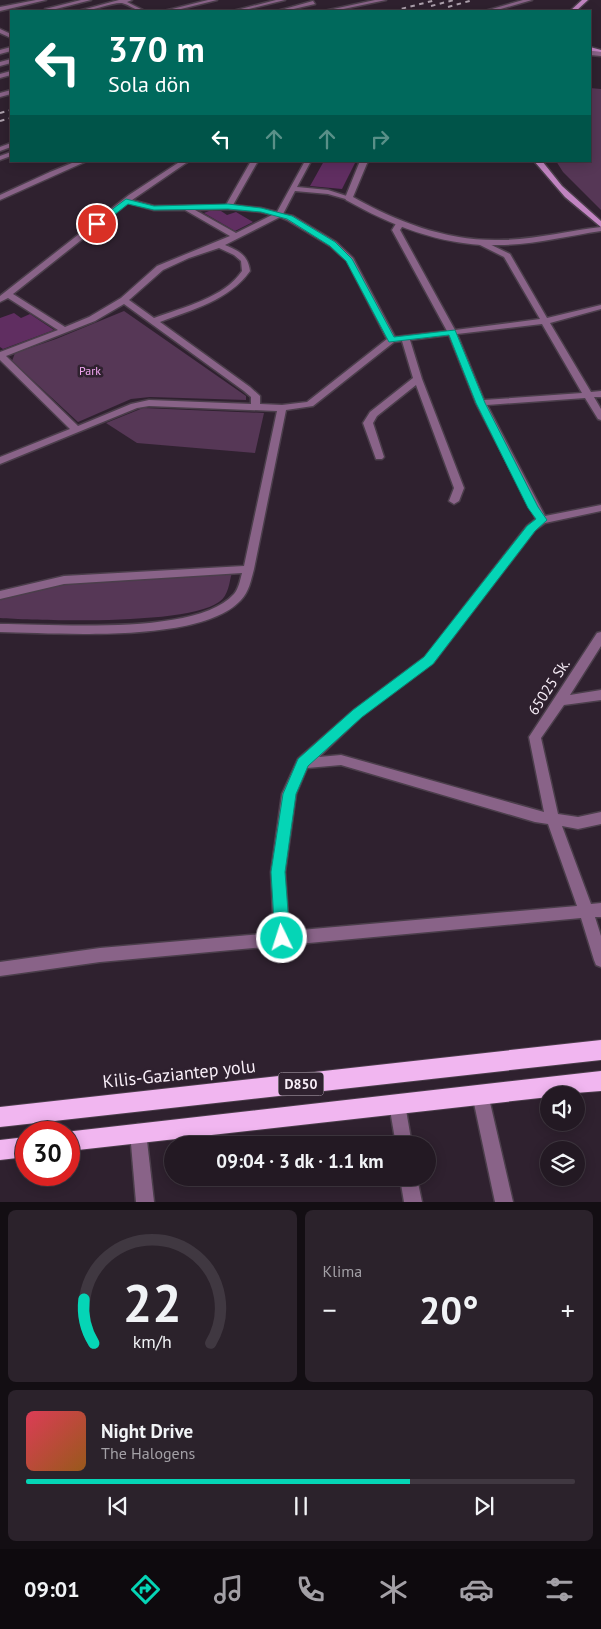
<!DOCTYPE html>
<html lang="tr">
<head>
<meta charset="utf-8">
<style>
	body { margin:0; font-family:"PT Sans",sans-serif; background:#2b222b; color:#f1f3f6; height:100vh; display:flex; flex-direction:column; font-size:19px; white-space:nowrap }
	* { box-sizing:border-box; margin:0 }
	p { font-size:16px; color:#a3a0a6 }
	.icon { flex:none; width:28px; height:28px; fill:none; stroke:currentColor; stroke-width:2; stroke-linecap:round; stroke-linejoin:round }
	.map { position:relative; height:1202px; overflow:hidden }
	.drawer { display:flex; flex-direction:column; gap:8px; padding:8px; background:#130e13; flex:1 }
	.drawer>* { flex:none }
	.top-card { position:absolute; left:10px; top:10px; width:581px; height:152px; border-radius:0px; box-shadow:0 2px 12px #0003,0 0 0 1px #403841; background:#00695c; color:#fff; overflow:hidden }
	.controls { position:absolute; left:540px; top:1086px; display:grid; gap:10px }
	.controls a { display:grid; place-items:center; width:45px; height:45px; border-radius:50%; background:#231923; box-shadow:0 2px 12px #0003,0 0 0 1px #403841; font-size:25px }
	.speed { position:absolute; left:15px; top:1121px; display:flex; gap:10px; font-size:25px; font-weight:700; text-align:center }
	.speed>* { display:grid; place-content:center; width:65px; height:65px; border-radius:50%; background:#231923; box-shadow:0 2px 12px #0003,0 0 0 1px #403841; line-height:1 }
	.speed .limit { border:8px solid #d22; background:#fff; color:#111 }
	.pin { position:absolute; display:grid; place-items:center; width:42px; height:42px; color:#fff; margin:-21px; border:2px solid #fff; border-radius:50%; box-shadow:0 1px 5px #0007 }
	.me { position:absolute; width:55px; margin:-28px; rotate:356deg; stroke-linejoin:round; filter:drop-shadow(0 0 4px #0008) }
	.turn { display:flex; align-items:center; gap:18px; height:105px; padding:0 15px; font-size:22px }
	.turn .icon { width:65px; height:65px; stroke-width:2.5 }
	.turn b { display:block; font-size:35px; line-height:42px }
	.lanes { display:flex; align-items:center; height:48px; padding:0 15px; background:#0003; justify-content:center; gap:25px; direction:ltr }
	.lanes .off { opacity:.35 }
	.big { font-size:38px; font-weight:700; line-height:1.1 }
	.drawer .tile { flex:1; display:flex; flex-direction:column; justify-content:center; gap:8px; min-width:0; padding:0 18px; border-radius:8px; background:#2b222b }
	.drawer .dial { align-items:center; gap:0 }
	.dial svg { height:130px; overflow:visible; fill:none; stroke:#403841; stroke-width:7; stroke-linecap:round; text-anchor:middle }
	.dial text { fill:#f1f3f6; stroke:none }
	.song { display:flex; align-items:center; gap:15px }
	.cover { width:60px; height:60px; border-radius:8px; background:linear-gradient(135deg,hsl(350 70% 55%),hsl(30 70% 35%)) }
	.played { height:5px; border-radius:2px; background:linear-gradient(90deg,#05d5b6 70%,#403841 70%) }
	.keys { display:flex; justify-content:space-around; direction:ltr }
	.heat { display:flex; justify-content:space-between; align-items:center; font-size:28px; direction:ltr }
	.drawer .tiles { flex:1; display:grid; gap:8px; grid-template-columns:1fr 1fr }
	.tile:last-child { grid-column:span 2 }
	.trip { position:absolute; left:164px; top:1136px; width:272px; height:50px; border-radius:25px; background:#231923; box-shadow:0 2px 12px #0003,0 0 0 1px #403841; font-weight:700; line-height:50px; text-align:center }
	.menu { display:flex; height:80px; justify-content:space-around; align-items:center; background:#0e0a0e; color:#a3a0a6 }
	.menu .icon { width:35px; height:35px }
	.menu .on { color:#05d5b6 }
	.menu b { font-size:22px; color:#f1f3f6 }
	.map>svg:first-child { display:block }
	.green { fill:#563756 }
	.building { fill:#602e61 }
	.lines { fill:none; stroke-linecap:round; stroke-linejoin:round }
	.minor-casing { stroke:#4b3e4b; stroke-width:3 }
	.tertiary-casing { stroke:#4b3e4b; stroke-width:3 }
	.secondary-casing { stroke:#4b3e4b; stroke-width:3 }
	.trunk-casing { stroke:#4b3e4b; stroke-width:2 }
	.minor { fill:#896388; fill-rule:evenodd }
	.tertiary { fill:#896388; fill-rule:evenodd }
	.secondary { fill:#c184c1; fill-rule:evenodd }
	.trunk { fill:#f1b6f0; fill-rule:evenodd }
	.rail { stroke:#ada1ad; stroke-width:2; stroke-dasharray:4.5 4.5; stroke-linecap:butt }
	.route { fill:#05d5b6; stroke:#038a76 }
	.labels { text-anchor:middle; stroke-width:5; stroke-linejoin:round; paint-order:stroke }
	.far-park-label { font-size:12px; fill:#f2a6f1; stroke:#2f212f }
	.shield { fill:#2f212f; stroke:#bcb0bc; stroke-width:1 }
	.shield-label { font-size:14px; font-weight:bold; fill:#f8eef8 }
	.street-label { font-size:15px; fill:#f8eef8; stroke:#2f212f }
	.near-street-label { font-size:18px; fill:#f8eef8; stroke:#2f212f }
</style>
</head>
<body>
<div class="map">
<svg width="601" height="1202" viewBox="0 0 601 1202">
	<rect width="100%" height="100%" fill="#2f212f"/>
	<g class="green">
		<polygon points="590,88 601,89 601,210 563,172 556,161 590,161"/>
		<polygon points="124,311 246,396 246,400 150,397 131,399 78,422 12,361 15,353 56,339"/>
		<polygon points="143,408 264,413 255,453 137,443 106,423"/>
		<path d="M232,572C229,583 229,595 219,602C188,625 42,621 0,618V595L61,580Z"/>
	</g>
	<g class="building">
		<polygon points="324,161 356,161 342,189 310,186"/>
		<polygon points="209,211 221,211 227,215 236,212 253,222 235,231 204,213"/>
		<polygon points="14,313 21,318 30,314 54,330 3,349 0,347 0,318"/>
	</g>
	<g class="lines">
		<defs>
			<g id="minor">
				<polygon points="36,0 46,0 0,11 0,7"/>
				<polygon points="81,0 91,0 48,11 45,9"/>
				<path d="M119,0H132L127,2L145,11C136,12 131,5 122,3C112,2 92,12 78,11Z"/>
				<polygon points="208,0 217,0 173,11 164,11"/>
				<polygon points="276,0 285,0 241,11 233,11"/>
				<polygon points="375,0 386,0 334,11 324,11"/>
				<polygon points="313,1 315,4 285,11 277,11"/>
				<polygon points="0,29 11,34 11,38 0,33"/>
				<polygon points="11,47 11,51 0,54 0,50"/>
				<polygon points="11,59 11,63 0,66 0,62"/>
				<polygon points="11,71 11,75 0,78 0,74"/>
				<polygon points="11,90 11,94 0,97 0,93"/>
				<polygon points="11,152 11,156 0,160 0,156"/>
				<polygon points="77,161 87,161 0,200 0,195 50,172"/>
				<path d="M181,161H189L132,200L154,206L226,205L251,161H258L233,205L261,208L277,212L305,161H311L297,187L328,190L353,198L349,200L328,194L295,191L283,214L293,216L336,242L353,258L395,337L447,331L392,230L397,222H400L404,224L400,230L455,330L540,319L504,257L478,244V240H481L510,254L547,318L601,305V309L550,323L591,392L601,391V397H594L601,409V420L598,419L585,398L487,405L545,516L601,505V511L545,523L535,530L433,663L362,716L319,757L341,755L544,812L529,737L597,633L601,632V646L570,695L601,690V700L564,705L541,738L558,814L578,817L601,812V824L578,829L562,826L591,904L601,903V917H595L601,936V967L596,965L594,960L581,918L100,962L0,976V962L100,948L274,933L271,872L282,794L298,759L354,710L425,657L527,526L536,519L476,403L449,335L410,340L422,379L464,488L459,501L454,504L449,501L454,488L416,385L377,416L373,423L384,457L382,459H376L363,423L370,412L413,378L402,341L394,342L313,406L286,410L254,569C251,580 249,592 241,600C201,644 57,633 0,632V624C54,624 197,636 234,594C239,588 240,580 242,573L64,584L0,599V591L64,576L244,566L277,411L149,406L137,408L0,464V457L70,429L0,360V352L58,330L8,298L0,302V296L129,195ZM128,203L154,210H185L230,236L157,266L121,298L89,317L65,327L13,294ZM228,209L261,212L272,215L236,233L195,210ZM280,217L287,220L330,246L347,261L387,339L307,402L282,405L260,404V396L250,387L160,322C191,310 230,300 250,271C248,255 239,251 225,245ZM219,248L234,255L241,261L242,271C224,298 183,307 154,318L129,300L163,270L189,258ZM124,304L244,391L251,397V404L149,400L131,404L78,426L6,356L95,321ZM542,324L582,393L484,400L457,334ZM341,765L535,822L548,824L577,906L289,931L285,872L296,794L307,768Z"/>
				<polygon points="480,1086 486,1088 488,1094 513,1202 495,1202 472,1094 474,1088"/>
				<polygon points="397,1096 403,1098 405,1104 412,1145 396,1145 389,1104 391,1098"/>
				<polygon points="138,1124 144,1126 146,1132 154,1202 136,1202 130,1132 132,1126"/>
				<polygon points="400,1178 417,1178 422,1202 404,1202"/>
			</g>
			<g id="tertiary">
				<polygon points="523,0 532,0 494,11 485,11"/>
				<polygon points="590,51 601,52 601,56 590,55"/>
				<polygon points="11,143 11,147 0,151 0,147"/>
				<path d="M360,161H368L353,197C397,222 447,241 499,240C533,240 567,231 601,227V231C567,236 533,245 499,245C445,247 392,226 346,200L345,198Z"/>
			</g>
			<g id="secondary">
				<polygon points="582,0 588,0 576,11 570,11"/>
				<polygon points="590,47 601,50 601,52 590,51"/>
				<polygon points="534,161 542,161 562,186 601,221 601,227 565,197"/>
			</g>
			<g id="trunk">
				<polygon points="601,1040 601,1060 0,1127 0,1107"/>
				<polygon points="601,1071 601,1091 549,1095 549,1097 69,1151 69,1132 65,1132"/>
				<polygon points="26,1137 26,1157 0,1160 0,1140"/>
			</g>
		</defs>
		<use href="#minor" class="minor-casing"/>
		<use href="#tertiary" class="tertiary-casing"/>
		<use href="#secondary" class="secondary-casing"/>
		<use href="#trunk" class="trunk-casing"/>
		<use href="#minor" class="minor"/>
		<use href="#tertiary" class="tertiary"/>
		<use href="#secondary" class="secondary"/>
		<use href="#trunk" class="trunk"/>
		<g class="rail">
			<polyline points="431,6 454,0"/>
			<polyline points="448,7 473,0"/>
			<polyline points="393,11 436,0"/>
			<polyline points="0,113 11,110"/>
			<polyline points="0,121 11,118"/>
		</g>
	</g>
	<polygon class="route" points="126,199 154,206 228,204 261,208 292,216 335,242 352,259 394,337 455,330 485,403 538,507 547,520 535,531 433,664 362,717 308,766 296,794 285,872 290,938 288,943 282,945 277,943 275,938 271,872 283,794 298,759 353,710 424,657 527,526 536,519 528,508 476,403 449,335 389,342 346,261 330,246 287,219 261,212 228,209 154,210 128,204 100,226 94,226 94,223"/>
	<g class="labels">
		<g class="far-park-label">
			<text x="90" y="375">Park</text>
		</g>
		<rect class="shield" x="278.5" y="1072.5" width="45" height="23" rx="4"/>
		<g class="shield-label">
			<text x="301" y="1089">D850</text>
		</g>
		<g class="street-label">
			<text transform="translate(549 687) rotate(-57)" y="5">65025 Sk.</text>
		</g>
		<g class="near-street-label">
			<text transform="translate(179 1074) rotate(-6)" y="6">Kilis-Gaziantep yolu</text>
		</g>
	</g>
</svg>
<div class="controls">
<a><svg class="icon" aria-label="sound" viewBox="0 0 24 24"><path d="M4 9h4l5-4v14l-5-4H4zM17 9q2 3 0 6"/></svg></a>
<a><svg class="icon" aria-label="layers" viewBox="0 0 24 24"><path d="M12 4l9 5-9 5-9-5zM3 14l9 5 9-5"/></svg></a>
</div>
<div class="speed"><div class="limit">30</div></div>
<div class="pin" style="left:97px;top:224px;background:#d93025"><svg class="icon" aria-label="arrive" viewBox="0 0 24 24"><path d="M6 21V4h12l-3 4 3 4H6"/></svg></div>
<svg class="me" style="left:282px;top:938px" viewBox="-20 -20 40 40"><circle r="17" fill="#05d5b6" stroke="#fff" stroke-width="3"/><path d="M0-11L8 9 0 5-8 9z" fill="#fff"/></svg>
<div class="trip">09:04 · 3 dk · 1.1 km</div>
<div class="top-card">
<div class="turn"><svg class="icon" aria-label="left" viewBox="0 0 24 24"><path d="M17 20v-9H6M10 6l-5 5 5 5"/></svg><div><b>370 m</b>Sola dön</div></div>
<div class="lanes"><svg class="icon" aria-label="left" viewBox="0 0 24 24"><path d="M17 20v-9H6M10 6l-5 5 5 5"/></svg><svg class="icon off" aria-label="ahead" viewBox="0 0 24 24"><path d="M12 20V5M6 11l6-6 6 6"/></svg><svg class="icon off" aria-label="ahead" viewBox="0 0 24 24"><path d="M12 20V5M6 11l6-6 6 6"/></svg><svg class="icon off" aria-label="right" viewBox="0 0 24 24"><path d="M7 20v-9h11M14 6l5 5-5 5"/></svg></div>
</div>
</div>
<section class="drawer">
<div class="tiles">
<div class="tile dial"><svg viewBox="0 0 100 80">
<path d="M14 69A42 42 0 1 1 86 69"/>
<path d="M14 69A42 42 0 0 1 8 42" stroke="#05d5b6"/>
<text x="50" y="56" font-size="32" font-weight="700">22</text>
<text x="50" y="72" font-size="11">km/h</text>
</svg></div>
<div class="tile"><p>Klima</p>
<div class="heat"><a>−</a><b class="big">20°</b><a>+</a></div>
</div>
<div class="tile">
<div class="song"><i class="cover"></i><div><b>Night Drive</b><p>The Halogens</p></div></div>
<div class="played"></div>
<div class="keys"><svg class="icon" aria-label="previous" viewBox="0 0 24 24"><path d="M18 5L8 12l10 7zM5 5v14"/></svg><svg class="icon" aria-label="pause" viewBox="0 0 24 24"><path d="M8 5v14M16 5v14"/></svg><svg class="icon" aria-label="next" viewBox="0 0 24 24"><path d="M6 5l10 7-10 7zM19 5v14"/></svg></div>
</div>
</div>
</section>
<nav class="menu">
<b>09:01</b>
<svg class="icon on" aria-label="directions" viewBox="0 0 24 24"><path d="M12 3l9 9-9 9-9-9zM9 14v-3h6M13 9l2 2-2 2"/></svg>
<svg class="icon" aria-label="music" viewBox="0 0 24 24"><path d="M9 18V5l10-2v13"/><circle cx="6" cy="18" r="3"/><circle cx="16" cy="16" r="3"/></svg>
<svg class="icon" aria-label="phone" viewBox="0 0 24 24"><path d="M5 4h4l2 5-3 2q2 4 5 5l2-3 5 2v4C11 20 4 13 5 4z"/></svg>
<svg class="icon" aria-label="climate" viewBox="0 0 24 24"><path d="M12 3v18M4 7l16 10M4 17L20 7"/></svg>
<svg class="icon" aria-label="car" viewBox="0 0 24 24"><path d="M5 17H2v-5l4-1 3-4h7l3 4 3 1v5h-3M9 17h6M6 11h13"/><circle cx="7" cy="17" r="2"/><circle cx="17" cy="17" r="2"/></svg>
<svg class="icon" aria-label="filters" viewBox="0 0 24 24"><path d="M4 7h16M4 17h16"/><circle cx="9" cy="7" r="2"/><circle cx="15" cy="17" r="2"/></svg>
</nav>
</body>
</html>
